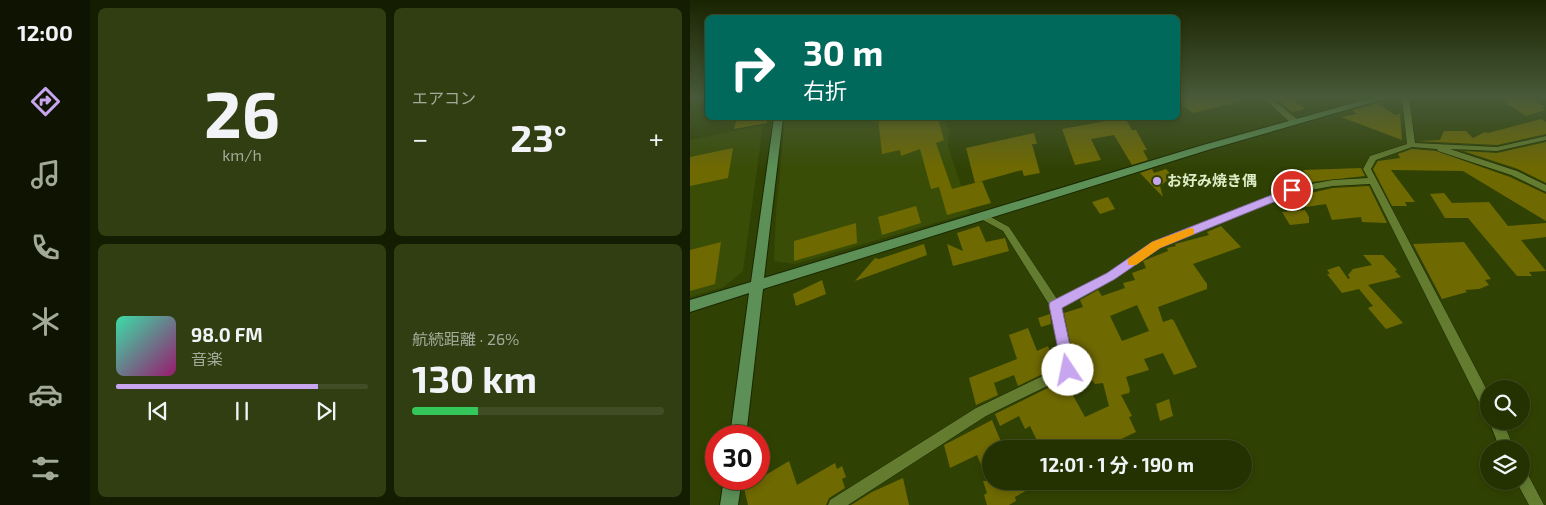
<!DOCTYPE html>
<html lang="ja">
<head>
<meta charset="utf-8">
<style>
	body { margin:0; font-family:"Exo 2","Noto Sans JP",sans-serif; background:#303e11; color:#f1f3f6; height:100vh; display:flex; flex-direction:column; font-size:19px; white-space:nowrap }
	* { box-sizing:border-box; margin:0 }
	p { font-size:16px; color:#a3aa99 }
	.icon { flex:none; width:28px; height:28px; fill:none; stroke:currentColor; stroke-width:2; stroke-linecap:round; stroke-linejoin:round }
	.map { position:relative; flex:1; overflow:hidden }
	.details { display:flex; flex-direction:column; gap:8px; padding:8px; background:#141c01; width:600px }
	.details>* { flex:none }
	.hud { position:absolute; left:15px; top:15px; width:475px; height:105px; border-radius:8px; box-shadow:0 2px 8px #0003,0 0 0 1px #414d24; background:#00695c; color:#fff; overflow:hidden }
	.buttons { position:absolute; left:790px; top:380px; display:grid; gap:10px }
	.buttons a { display:grid; place-items:center; width:50px; height:50px; border-radius:50%; background:#243202; box-shadow:0 2px 8px #0003,0 0 0 1px #414d24; font-size:25px }
	.speed { position:absolute; left:15px; top:425px; display:flex; gap:10px; font-size:25px; font-weight:700; text-align:center }
	.speed>* { display:grid; place-content:center; width:65px; height:65px; border-radius:50%; background:#243202; box-shadow:0 2px 8px #0003,0 0 0 1px #414d24; line-height:1 }
	.speed .limit { border:8px solid #d22; background:#fff; color:#111 }
	.pin { position:absolute; display:grid; place-items:center; width:42px; height:42px; color:#fff; margin:-21px; border:2px solid #fff; border-radius:50%; box-shadow:0 1px 5px #0007 }
	.me { position:absolute; width:55px; margin:-28px; rotate:349deg; stroke-linejoin:round; filter:drop-shadow(0 0 4px #0008) }
	.turn { display:flex; align-items:center; gap:18px; height:105px; padding:0 15px; font-size:22px }
	.turn .icon { width:65px; height:65px; stroke-width:2.5 }
	.turn b { display:block; font-size:35px; line-height:42px }
	.big { font-size:38px; font-weight:700; line-height:1.1 }
	.details .tile { flex:1; display:flex; flex-direction:column; justify-content:center; gap:8px; min-width:0; padding:0 18px; border-radius:8px; background:#303e11 }
	.details .dial { align-items:center; gap:0 }
	.dial b { font-size:65px; line-height:1 }
	.song { display:flex; align-items:center; gap:15px }
	.cover { width:60px; height:60px; border-radius:8px; background:linear-gradient(135deg,hsl(160 70% 55%),hsl(320 70% 35%)) }
	.played { height:5px; border-radius:2px; background:linear-gradient(90deg,#c8a6ef 80%,#414d24 80%) }
	.keys { display:flex; justify-content:space-around; direction:ltr }
	.heat { display:flex; justify-content:space-between; align-items:center; font-size:28px; direction:ltr }
	.charge { height:8px; border-radius:4px; background:linear-gradient(90deg,#34c759 26%,#414d24 0) }
	.details .tiles { flex:1; display:grid; gap:8px; grid-template-columns:repeat(2,1fr) }
	.trip { position:absolute; left:292px; top:440px; width:270px; height:50px; border-radius:25px; background:#243202; box-shadow:0 2px 8px #0003,0 0 0 1px #414d24; font-weight:700; line-height:50px; text-align:center }
	main { display:flex; flex:1; min-height:0 }
	.tabs { display:flex; flex-direction:column; width:90px; justify-content:space-around; align-items:center; background:#0e1401; color:#a3aa99 }
	.tabs .icon { width:35px; height:35px }
	.tabs .active { color:#c8a6ef }
	.tabs b { font-size:22px; color:#f1f3f6 }
	.map>svg:first-child { display:block }
	.built { fill:#394d06 }
	.building { fill:#6f6902; fill-rule:evenodd }
	.lines { fill:none; stroke-linecap:round; stroke-linejoin:round }
	.street-casing { stroke:#1a2700; stroke-width:1 }
	.secondary-casing { stroke:#1a2700; stroke-width:2 }
	.street { fill:#637c30; fill-rule:evenodd }
	.secondary { fill:#5c9057; fill-rule:evenodd }
	.route { fill:#c8a6ef; stroke:#826c9b }
	.slow { fill:#f59e0b }
	.poi-dot { fill:#c8a6ef; stroke:#304203; stroke-width:2 }
	.labels { text-anchor:middle; stroke-width:5; stroke-linejoin:round; paint-order:stroke }
	.poi-label { font-size:15px; font-weight:bold; fill:#deedc7; stroke:#304203; text-anchor:start }
</style>
</head>
<body>
<main>
<nav class="tabs">
<b>12:00</b>
<svg class="icon active" aria-label="directions" viewBox="0 0 24 24"><path d="M12 3l9 9-9 9-9-9zM9 14v-3h6M13 9l2 2-2 2"/></svg>
<svg class="icon" aria-label="music" viewBox="0 0 24 24"><path d="M9 18V5l10-2v13"/><circle cx="6" cy="18" r="3"/><circle cx="16" cy="16" r="3"/></svg>
<svg class="icon" aria-label="phone" viewBox="0 0 24 24"><path d="M5 4h4l2 5-3 2q2 4 5 5l2-3 5 2v4C11 20 4 13 5 4z"/></svg>
<svg class="icon" aria-label="climate" viewBox="0 0 24 24"><path d="M12 3v18M4 7l16 10M4 17L20 7"/></svg>
<svg class="icon" aria-label="car" viewBox="0 0 24 24"><path d="M5 17H2v-5l4-1 3-4h7l3 4 3 1v5h-3M9 17h6M6 11h13"/><circle cx="7" cy="17" r="2"/><circle cx="17" cy="17" r="2"/></svg>
<svg class="icon" aria-label="filters" viewBox="0 0 24 24"><path d="M4 7h16M4 17h16"/><circle cx="9" cy="7" r="2"/><circle cx="15" cy="17" r="2"/></svg>
</nav>
<section class="details">
<div class="tiles">
<div class="tile dial"><b>26</b><p>km/h</p></div>
<div class="tile"><p>エアコン</p>
<div class="heat"><a>−</a><b class="big">23°</b><a>+</a></div>
</div>
<div class="tile">
<div class="song"><i class="cover"></i><div><b>98.0 FM</b><p>音楽</p></div></div>
<div class="played"></div>
<div class="keys"><svg class="icon" aria-label="previous" viewBox="0 0 24 24"><path d="M18 5L8 12l10 7zM5 5v14"/></svg><svg class="icon" aria-label="pause" viewBox="0 0 24 24"><path d="M8 5v14M16 5v14"/></svg><svg class="icon" aria-label="next" viewBox="0 0 24 24"><path d="M6 5l10 7-10 7zM19 5v14"/></svg></div>
</div>
<div class="tile"><p>航続距離 · 26%</p><b class="big">130 km</b><div class="charge"></div></div>
</div>
</section>
<div class="map">
<svg width="856" height="505" viewBox="0 0 856 505">
	<rect width="100%" height="100%" fill="#304203"/>
	<g class="built">
		<polygon points="95,118 254,118 259,128 258,146 280,213 105,264 84,261 86,213"/>
		<polygon points="73,125 53,271 34,287 0,297 0,140"/>
	</g>
	<g class="building">
		<polygon points="488,97 552,97 552,101 503,113 488,101"/>
		<polygon points="584,97 601,97 615,109 602,112"/>
		<polygon points="807,97 838,97 856,107 852,108 856,110 836,116"/>
		<polygon points="687,103 705,115 710,114 712,140 651,117 667,114 662,110"/>
		<polygon points="47,118 77,118 77,123 44,129"/>
		<polygon points="188,118 248,118 254,140 246,143 262,189 292,181 301,203 257,215 249,187 241,189 230,149 211,156 210,150 192,154"/>
		<polygon points="419,118 435,118 442,130 446,130 457,150 453,150 458,160 442,165 424,135 401,139 411,160 385,165 372,129 416,121 420,120"/>
		<polygon points="851,119 856,122 856,134 807,145 727,141 750,140 754,131 776,131 783,138 795,132 798,133"/>
		<polygon points="344,133 347,144 342,144 350,173 334,176 332,170 285,183 276,148"/>
		<polygon points="856,142 856,183 828,169 773,151 807,153"/>
		<polygon points="43,148 38,178 0,186 0,157"/>
		<polygon points="722,149 746,151 820,177 856,194 856,221 773,171 701,170 725,202 715,202 717,206 702,206 683,169 688,161 710,158 708,154"/>
		<polygon points="671,168 675,176 621,182 613,170"/>
		<polygon points="462,169 464,173 476,169 483,176 470,186 473,197 450,173"/>
		<polygon points="679,186 697,223 672,222 671,217 642,220 636,204 616,207 607,196 643,188"/>
		<polygon points="754,193 762,203 799,202 818,226 856,223 856,237 831,240 856,271 839,272 842,276 827,276 778,218 755,218 740,194"/>
		<polygon points="418,197 425,209 410,214 402,202"/>
		<polygon points="226,206 231,223 192,235 188,217"/>
		<polygon points="615,210 619,217 619,223 600,225 592,212"/>
		<polygon points="166,223 167,243 104,261 104,241"/>
		<polygon points="289,226 296,242 315,238 319,251 263,266 257,244 273,251 267,233"/>
		<path d="M531,226L551,247L503,264L517,284V289L468,307L473,322L482,319L484,321L507,367L484,375L473,353L454,359L459,370L436,377L440,390L439,393L431,395L442,416L439,417L446,432L419,445L417,441L404,449H351L340,426L335,429L329,416L310,426L305,414L384,375L386,370L374,313L393,307L390,300L408,290L412,296L435,288L433,283L445,280L442,273L456,268L453,261L478,251L477,248L486,246L485,244L519,235L517,232ZM447,305L459,331L432,341L420,316ZM396,372L405,384L413,383L419,406L395,417L375,381Z"/>
		<polygon points="31,242 25,284 0,291 0,250"/>
		<polygon points="774,242 801,279 795,280 799,285 789,289 775,290 777,292 752,299 723,244"/>
		<polygon points="234,244 237,255 165,281 185,258 189,259"/>
		<polygon points="673,255 693,255 707,270 705,271 711,277 678,285 713,323 696,329 678,308 683,306 669,289 652,293 637,274 640,274 637,270 649,266 658,279 660,278 658,275 663,269 682,265"/>
		<polygon points="132,280 136,294 106,306 103,294"/>
		<polygon points="360,314 361,324 351,327 348,318"/>
		<polygon points="338,328 347,351 358,346 363,357 367,355 369,366 328,386 324,375 304,383 308,395 286,405 279,378 327,359 319,335"/>
		<polygon points="479,399 483,416 470,421 466,404"/>
		<polygon points="302,420 314,449 301,449 301,481 353,481 325,497 326,501 319,505 297,505 294,495 297,493 293,481 298,481 287,455 260,468 254,445"/>
		<polygon points="99,461 107,485 145,463 147,469 152,466 156,477 152,479 155,488 139,498 136,505 58,505 54,488"/>
		<polygon points="213,478 219,505 161,505 182,492"/>
	</g>
	<g class="lines">
		<defs>
			<g id="street">
				<polygon points="572,97 580,97 608,120 608,124 602,124"/>
				<polygon points="712,97 719,97 725,143 807,147 856,136 856,140 807,151 760,149 827,171 856,185 856,192 821,175 748,151 747,149 722,147 686,160 681,169 799,394 799,414 794,412 680,184 643,186 604,193 469,248 425,279 371,307 384,370 382,374 296,416 158,505 138,505 140,500 286,408 371,367 360,306 313,231 291,219 289,217 291,215 297,215 319,227 367,299 417,273 463,242 599,188 643,180 678,178 673,169 680,156 717,144"/>
				<polygon points="799,421 813,421 824,449 810,449"/>
				<polygon points="831,469 836,471 854,505 839,505 826,481 831,481"/>
			</g>
			<g id="secondary">
				<polygon points="685,97 701,97 521,149 73,289 56,436 40,436 59,293 0,312 0,300 61,282 84,118 93,118 74,278 513,145"/>
				<polygon points="34,479 52,479 48,505 30,505"/>
			</g>
		</defs>
		<use href="#street" class="street-casing"/>
		<use href="#secondary" class="secondary-casing"/>
		<use href="#street" class="street"/>
		<use href="#secondary" class="secondary"/>
	</g>
	<linearGradient id="sky" x2="0" y2="1"><stop stop-color="#1a2402"/><stop offset="0.58" stop-color="#485a39"/><stop offset="1" stop-color="#485a39" stop-opacity="0"/></linearGradient>
	<rect width="856" height="168" fill="url(#sky)"/>
	<polygon class="route" points="602,187 607,190 606,193 470,248 425,279 372,308 385,370 383,374 378,376 373,374 359,305 360,302 417,273 462,242"/>
	<polygon class="slow" points="500,228 504,229 504,234 470,248 446,265 438,265 438,259 462,242"/>
	<circle class="poi-dot" cx="467" cy="181" r="5"/>
	<g class="labels">
		<g class="poi-label">
			<text x="477" y="186">お好み焼き偶</text>
		</g>
	</g>
</svg>
<div class="buttons">
<a><svg class="icon" aria-label="search" viewBox="0 0 24 24"><circle cx="10" cy="10" r="6"/><path d="M15 15l6 6"/></svg></a>
<a><svg class="icon" aria-label="layers" viewBox="0 0 24 24"><path d="M12 4l9 5-9 5-9-5zM3 14l9 5 9-5"/></svg></a>
</div>
<div class="speed"><div class="limit">30</div></div>
<div class="pin" style="left:602px;top:190px;background:#d93025"><svg class="icon" aria-label="arrive" viewBox="0 0 24 24"><path d="M6 21V4h12l-3 4 3 4H6"/></svg></div>
<svg class="me" style="left:378px;top:370px" viewBox="-20 -20 40 40"><circle r="19" fill="#fff"/><path d="M0-13L10 11 0 6-10 11z" fill="#c8a6ef"/></svg>
<div class="trip">12:01 · 1 分 · 190 m</div>
<div class="hud">
<div class="turn"><svg class="icon" aria-label="right" viewBox="0 0 24 24"><path d="M7 20v-9h11M14 6l5 5-5 5"/></svg><div><b>30 m</b>右折</div></div>
</div>
</div>
</main>
</body>
</html>
